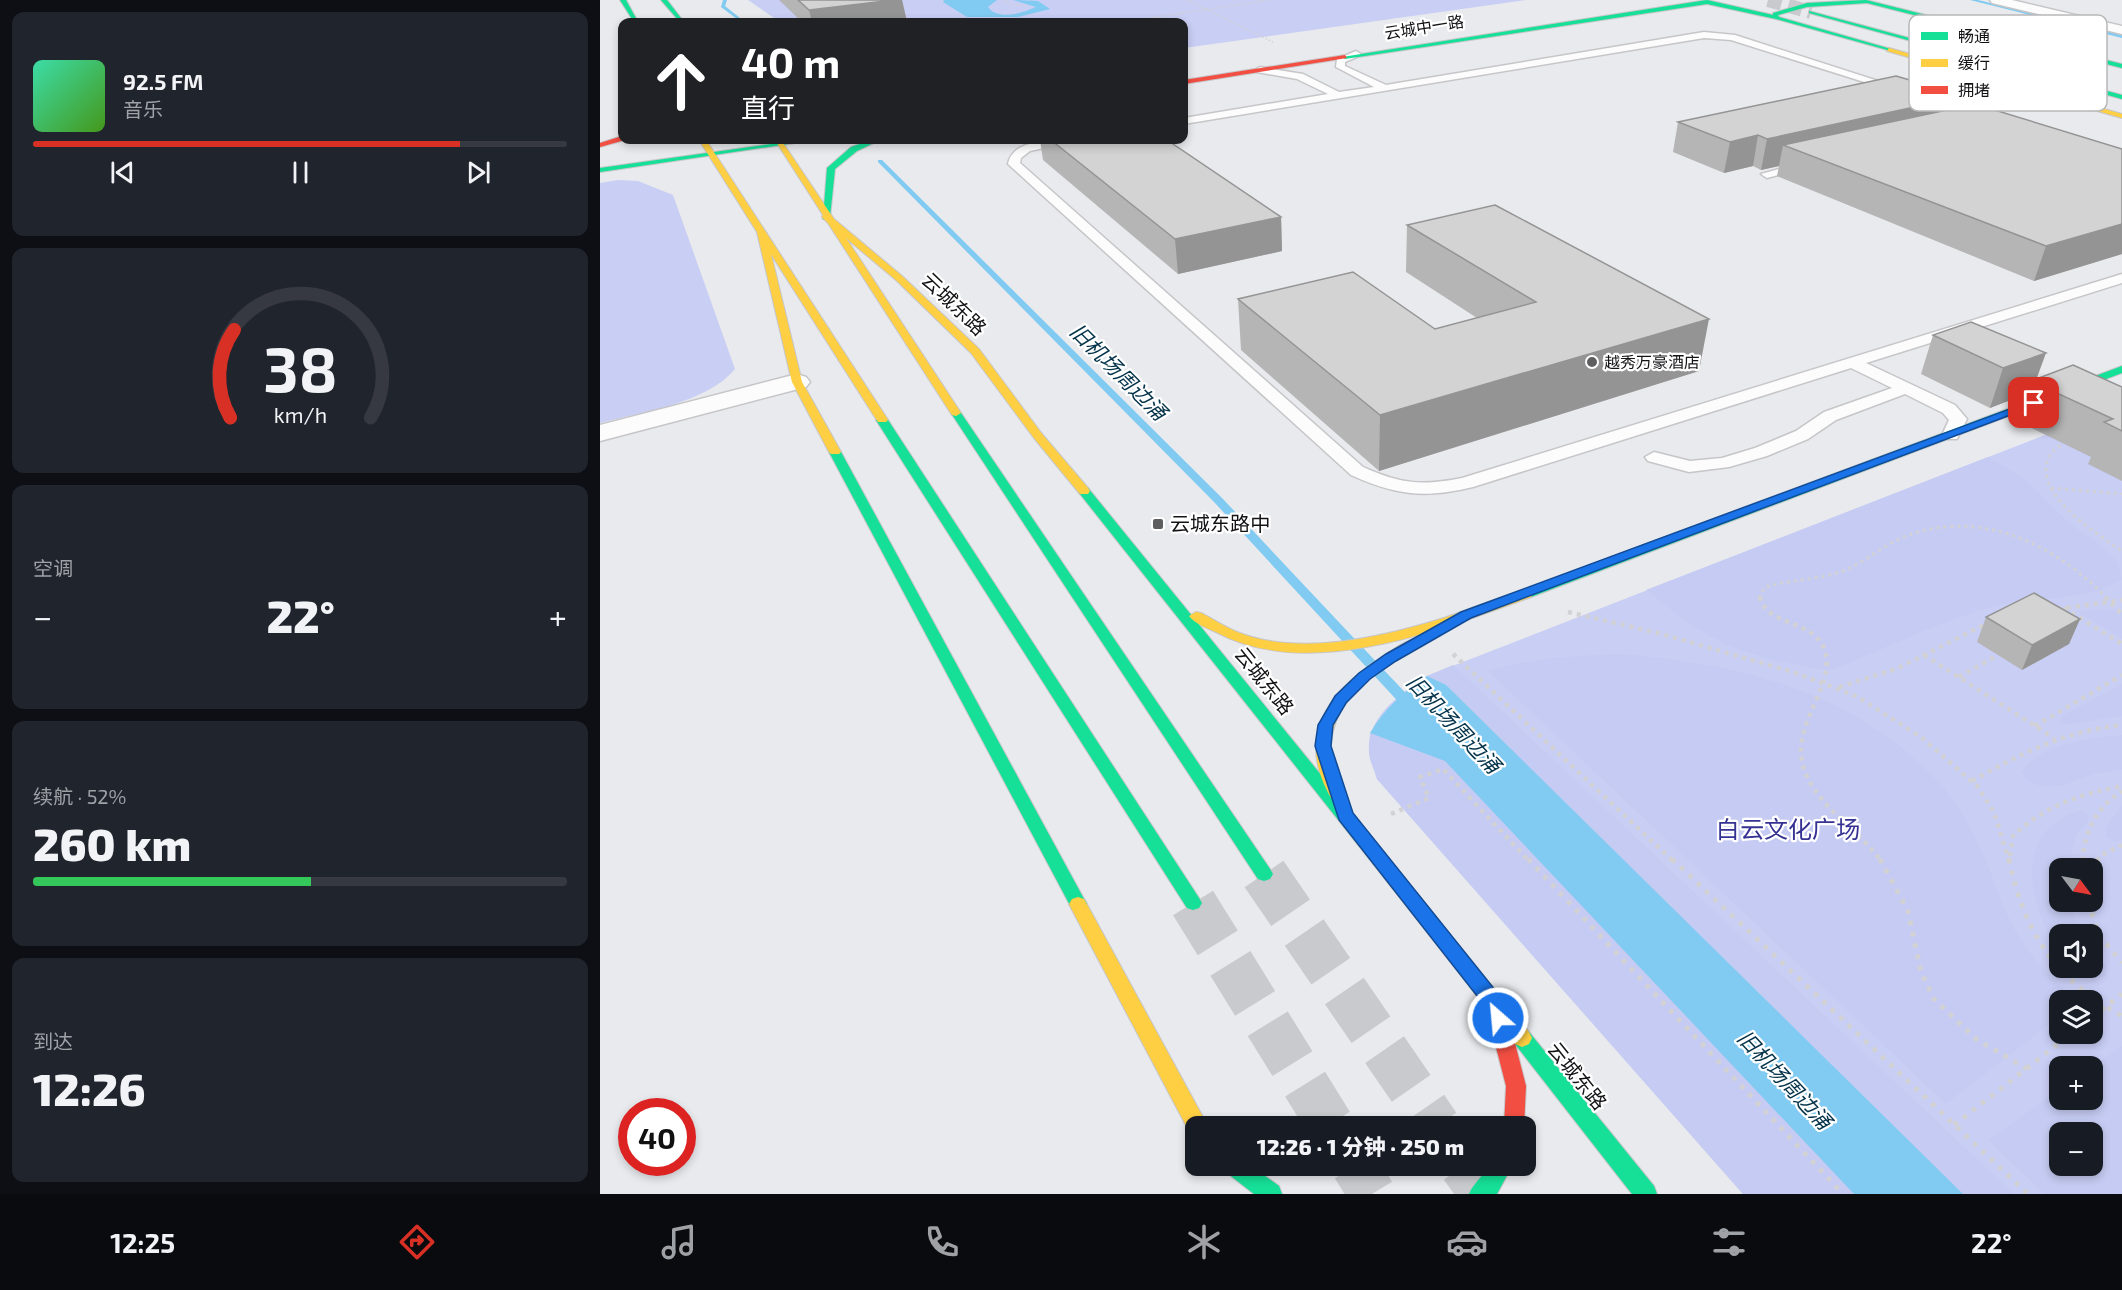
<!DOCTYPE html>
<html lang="zh">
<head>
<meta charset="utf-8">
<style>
	body { margin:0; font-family:"Exo 2","Noto Sans SC",sans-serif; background:#20242c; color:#f1f3f6; height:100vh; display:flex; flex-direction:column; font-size:22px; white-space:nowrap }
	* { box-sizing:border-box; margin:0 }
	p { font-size:20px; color:#9ea1a6 }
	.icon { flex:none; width:33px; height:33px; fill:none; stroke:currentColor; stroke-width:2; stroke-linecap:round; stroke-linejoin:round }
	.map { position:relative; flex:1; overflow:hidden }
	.sheet { display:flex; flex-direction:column; gap:12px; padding:12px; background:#0d0f14; width:600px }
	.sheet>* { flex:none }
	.top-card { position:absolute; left:18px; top:18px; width:570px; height:126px; border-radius:12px; box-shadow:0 3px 9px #0003; background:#202124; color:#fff; overflow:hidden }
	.needle { width:39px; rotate:122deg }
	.buttons { position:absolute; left:1449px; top:858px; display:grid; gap:12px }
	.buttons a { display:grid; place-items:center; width:54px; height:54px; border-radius:12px; background:#171b24; box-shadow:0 3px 9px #0003; font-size:30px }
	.speed { position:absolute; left:18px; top:1098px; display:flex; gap:12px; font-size:30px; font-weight:700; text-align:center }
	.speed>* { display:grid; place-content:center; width:78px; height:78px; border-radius:50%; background:#171b24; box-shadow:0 3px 9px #0003; line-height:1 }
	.speed .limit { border:9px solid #d22; background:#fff; color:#111 }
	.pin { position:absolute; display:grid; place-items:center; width:51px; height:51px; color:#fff; margin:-26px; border-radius:12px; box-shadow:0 3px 9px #0006 }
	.me { position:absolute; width:66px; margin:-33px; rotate:333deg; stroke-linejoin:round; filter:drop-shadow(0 0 4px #0008) }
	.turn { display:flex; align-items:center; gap:21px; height:126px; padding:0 24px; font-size:27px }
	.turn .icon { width:78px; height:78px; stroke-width:2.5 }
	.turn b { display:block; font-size:42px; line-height:51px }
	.big { font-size:45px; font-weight:800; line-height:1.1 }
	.sheet .tile { flex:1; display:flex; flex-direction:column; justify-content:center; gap:9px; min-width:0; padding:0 21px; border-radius:12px; background:#20242c }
	.sheet .dial { align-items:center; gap:0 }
	.dial svg { height:156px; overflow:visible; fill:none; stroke:#363941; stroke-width:7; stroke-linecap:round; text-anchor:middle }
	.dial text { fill:#f1f3f6; stroke:none }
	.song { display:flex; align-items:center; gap:18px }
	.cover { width:72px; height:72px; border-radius:9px; background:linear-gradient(135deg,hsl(160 70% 55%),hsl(100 70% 35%)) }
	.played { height:6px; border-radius:3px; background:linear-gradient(90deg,#d93025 80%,#363941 80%) }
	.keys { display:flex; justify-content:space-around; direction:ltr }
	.heat { display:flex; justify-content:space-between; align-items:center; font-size:33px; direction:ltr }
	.charge { height:9px; border-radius:4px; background:linear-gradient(90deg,#34c759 52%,#363941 0) }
	.trip { position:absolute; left:585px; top:1116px; width:351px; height:60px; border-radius:12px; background:#171b24; box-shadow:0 3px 9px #0003; font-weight:800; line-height:60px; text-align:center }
	.tabs { display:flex; height:96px; justify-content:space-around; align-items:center; background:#090b0e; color:#9ea1a6 }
	.tabs .icon { width:42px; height:42px }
	.tabs .selected { color:#d93025 }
	.tabs b { font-size:27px; color:#f1f3f6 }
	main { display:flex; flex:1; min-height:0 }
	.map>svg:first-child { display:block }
	.green { fill:#c9cef5; fill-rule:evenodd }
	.forest { fill:#c5cbf2; fill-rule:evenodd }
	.water { fill:#81caf1 }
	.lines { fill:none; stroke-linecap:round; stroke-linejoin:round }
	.stream { fill:#81caf1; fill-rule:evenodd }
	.secondary-tunnel { stroke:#c9cacd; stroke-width:47; stroke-dasharray:47 24; stroke-linecap:butt }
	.primary-tunnel { stroke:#c9cacd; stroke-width:14; stroke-dasharray:14 7; stroke-linecap:butt }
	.lane-casing { stroke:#c6c6c9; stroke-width:3 }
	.street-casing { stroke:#c6c6c9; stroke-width:3 }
	.fast-casing { stroke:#c6c6c9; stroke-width:2 }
	.slow-casing { stroke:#c6c6c9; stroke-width:2 }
	.jam-casing { stroke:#c6c6c9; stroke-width:2 }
	.path-far3 { stroke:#d2d2d4; stroke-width:1.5; stroke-dasharray:1.5 2; stroke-linecap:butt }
	.path-far2 { stroke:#d2d2d4; stroke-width:3; stroke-dasharray:3 4; stroke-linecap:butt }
	.path-far1 { stroke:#d2d2d4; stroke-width:4.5; stroke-dasharray:4 5; stroke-linecap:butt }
	.path { stroke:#d2d2d4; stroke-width:5; stroke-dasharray:4.5 7; stroke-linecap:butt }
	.lane { fill:#fcfcfc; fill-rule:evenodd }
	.street { fill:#fcfcfc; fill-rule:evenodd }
	.fast { fill:#16e098; fill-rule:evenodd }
	.slow { fill:#ffcf43; fill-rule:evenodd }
	.jam { fill:#f24e42; fill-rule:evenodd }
	.wall { fill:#b5b5b6 }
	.shaded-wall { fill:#949494 }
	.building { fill:#d3d3d4; stroke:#949494; stroke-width:1.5 }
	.route { fill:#1a73e8; stroke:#114b97; stroke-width:1.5 }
	.poi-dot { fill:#5e5e61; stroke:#fff; stroke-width:2 }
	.labels { text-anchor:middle; stroke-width:4.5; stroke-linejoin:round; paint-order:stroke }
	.far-street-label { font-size:16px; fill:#131316; stroke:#fff }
	.far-poi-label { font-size:16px; fill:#131316; stroke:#fff; text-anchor:start }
	.street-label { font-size:20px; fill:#131316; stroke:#fff }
	.poi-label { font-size:20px; fill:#131316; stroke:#fff; text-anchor:start }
	.water-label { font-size:21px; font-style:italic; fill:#04334a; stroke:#fff }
	.near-park-label { font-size:24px; fill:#353293; stroke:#fff }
	.key { fill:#fff; stroke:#b8b8b9; stroke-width:1.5 }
	.key-label { font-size:16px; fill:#131316 }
</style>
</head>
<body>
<main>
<section class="sheet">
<div class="tile">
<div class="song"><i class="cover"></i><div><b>92.5 FM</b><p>音乐</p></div></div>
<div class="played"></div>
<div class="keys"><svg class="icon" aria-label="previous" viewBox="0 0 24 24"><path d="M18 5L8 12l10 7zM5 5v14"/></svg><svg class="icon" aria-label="pause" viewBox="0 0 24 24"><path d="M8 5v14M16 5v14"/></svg><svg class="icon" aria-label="next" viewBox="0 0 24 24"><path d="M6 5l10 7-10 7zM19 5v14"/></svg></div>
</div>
<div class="tile dial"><svg viewBox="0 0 100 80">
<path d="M14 69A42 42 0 1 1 86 69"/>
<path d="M14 69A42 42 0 0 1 16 24" stroke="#d93025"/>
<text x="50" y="56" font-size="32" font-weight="700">38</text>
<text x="50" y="72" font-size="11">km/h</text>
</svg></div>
<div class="tile"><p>空调</p>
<div class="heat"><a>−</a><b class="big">22°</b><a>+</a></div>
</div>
<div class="tile"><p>续航 · 52%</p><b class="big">260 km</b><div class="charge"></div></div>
<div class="tile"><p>到达</p><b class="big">12:26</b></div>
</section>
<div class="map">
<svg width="1522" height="1194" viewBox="0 0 1522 1194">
	<rect width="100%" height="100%" fill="#e9eaed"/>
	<g class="green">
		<polygon points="148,0 926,0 584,48 584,22 180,22"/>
		<path d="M18,180L38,181L73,195L135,369C107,403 42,412 0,423V183Z"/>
		<path d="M1522,405V1194H1143L777,779C775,771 769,761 769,752C766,717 801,693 827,676ZM1460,868H1492V902H1460ZM1460,934H1492V968H1460ZM1460,1000H1492V1034H1460ZM1460,1066H1492V1100H1460ZM1460,1132H1492V1166H1460Z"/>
	</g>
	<g class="forest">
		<path d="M1388,457L1423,478L1471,525L1497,542L1516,560L1522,579C1497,597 1460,597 1429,600C1358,609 1296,646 1230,670C1196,666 1159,658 1126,644C1103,635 1066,606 1046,590Z"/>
		<polygon points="1522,610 1522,638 1475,611"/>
		<path d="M1019,654C1128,663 1238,686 1320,764C1334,777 1349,792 1359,809C1369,825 1379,843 1386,861C1397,888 1405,916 1421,940C1436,963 1455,982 1476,1000H1460L1459,1017L1346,1104L888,671C931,658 973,656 1019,654Z"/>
		<polygon points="853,665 1414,1194 1363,1194 846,685 827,676"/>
		<path d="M1522,684V716C1503,717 1479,726 1460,723L1461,718L1467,713Z"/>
		<polygon points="770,733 845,761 1254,1194 1143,1194 777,779 769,753"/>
		<path d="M1522,735V770C1514,771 1505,771 1498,773C1469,780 1459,795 1427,781L1422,772C1441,743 1490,738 1522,735Z"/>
		<polygon points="1522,805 1522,840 1516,842 1505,836 1507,826"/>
		<path d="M1477,811H1484L1489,816L1487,824L1476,834L1468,868H1460V902H1469L1482,934H1460L1459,950C1428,905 1412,835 1477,811Z"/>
		<polygon points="1493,950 1506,966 1506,976 1496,978 1475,968 1492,968"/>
		<path d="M1522,1046V1194H1444L1388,1140L1459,1090L1460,1100H1492L1493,1067ZM1492,1132V1166H1460V1132Z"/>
	</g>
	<g class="water">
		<path d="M344,0H397L388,7C398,21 423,13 436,7L413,0L438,1L450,9L418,17H367L343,2Z"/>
		<path d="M827,676L846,685L1363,1194H1254L845,761L770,733C785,708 803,692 827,676Z"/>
	</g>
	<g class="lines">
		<g class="stream">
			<polygon points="123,0 127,0 125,6 145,22 141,22 121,7"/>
			<polygon points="1370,0 1378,0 1522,34 1522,38"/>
			<polygon points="278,160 282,160 623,499 815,703 817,706 815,709 805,709 615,503 278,162"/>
		</g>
		<g class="secondary-tunnel">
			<polyline points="664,874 837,1126"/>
			<polyline points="593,903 731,1126"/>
			<polyline points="755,1166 772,1194"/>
			<polyline points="863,1166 883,1194"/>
		</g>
		<polyline class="primary-tunnel" points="1168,0 1211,12"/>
		<defs>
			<g id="lane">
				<polygon points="1104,32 1135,35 1387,116 1378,118 1131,40 1104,38 584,124 584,118 728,94 697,79 657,72 655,70 660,67 703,74 739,92 774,87 736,67 737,59 756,51 761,54 759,56 745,62 745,66 786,85"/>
				<path d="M457,140H480L430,151L421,158L420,163L763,467C801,484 822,486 862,478L1522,274V283L1266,363L1355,405L1367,419L1357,439H1345L1342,435L1349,420L1343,413L1305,394L1236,420L1208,439L1167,456L1129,467L1089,472L1048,461L1045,457L1054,452L1090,461L1122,458L1155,448L1196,431L1224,412L1292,388L1251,368L873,487C824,499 795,495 751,475L408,164C412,142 440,142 457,140Z"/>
				<polygon points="1205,162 1209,163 1209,167 1167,178 1161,174"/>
			</g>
			<g id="street">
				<polygon points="1390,0 1412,0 1522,26 1522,34 1392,3"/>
				<polygon points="197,374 206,377 210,382 206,387 0,441 0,425"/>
			</g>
			<g id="fast">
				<polygon points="20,0 26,0 38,22 34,22"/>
				<polygon points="61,0 67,0 84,22 80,22"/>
				<polygon points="1107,0 1173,15 1173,13 1207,3 1266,0 1522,64 1522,68 1267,3 1207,7 1178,15 1179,17 1291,49 1291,51 1176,19 1107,4 745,59 742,57"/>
				<polygon points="1209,11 1522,95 1522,99 1209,13"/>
				<polygon points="199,140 215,140 0,172 0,168"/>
				<polygon points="271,140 280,140 257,151 235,169 230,217 223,219 227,168 251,147"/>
				<polygon points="1522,366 1522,373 931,597 921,597 919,594 921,591"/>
				<polygon points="356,410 361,413 670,869 673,874 670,879 664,881 658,879 351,413"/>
				<polygon points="282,417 288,420 599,898 602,903 599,908 593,910 587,908 276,420"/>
				<polygon points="235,449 241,452 484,899 487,904 484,909 478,911 472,909 229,452"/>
				<polygon points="484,487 488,488 786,855 789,860 786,865 780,867 774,865 480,494 478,491 480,488"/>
				<polygon points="922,1029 929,1032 1054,1186 1057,1194 1032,1194 915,1044 912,1038 915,1032"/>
				<polygon points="624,1166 651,1166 679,1186 682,1194 654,1194 627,1173"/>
				<path d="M889,1166H912L897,1194H869C873,1184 883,1176 889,1166Z"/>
			</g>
			<g id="slow">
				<polygon points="1289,48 1522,114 1522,118 1287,51"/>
				<polygon points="99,140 106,140 288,420 286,422 278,422 171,254 202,382 241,452 239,454 231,454 229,452 192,382 157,232"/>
				<polygon points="175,140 181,140 234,219 302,276 379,349 442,434 488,488 490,491 488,494 480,494 434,438 371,353 296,280 246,238 361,413 356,416 352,415 228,223 222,217 223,215"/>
				<path d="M926,590L931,591L933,594L931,597C840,630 709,682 616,632C607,628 595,624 589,616L596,612L601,613C613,619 625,627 637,632C699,657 783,637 844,618C871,609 898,597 926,590Z"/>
				<path d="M820,637L827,641L825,644C786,666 733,694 731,745C730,762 740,779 745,794L743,798L737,800L731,798C696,737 727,693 779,659C791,651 806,640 820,637Z"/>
				<polygon points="780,853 786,855 929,1032 932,1038 929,1044 922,1047 915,1044 774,865 771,860 774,855"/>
				<polygon points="478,897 484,899 604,1119 607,1126 596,1126 596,1135 590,1133 469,904 472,899"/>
			</g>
			<g id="jam">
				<polygon points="745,55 747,58 584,84 584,80"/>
				<polygon points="22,136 25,140 0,147 0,143"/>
				<polygon points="899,1012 906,1014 909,1020 926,1086 924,1126 904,1126 906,1086 889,1020 892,1014"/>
			</g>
		</defs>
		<use href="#lane" class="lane-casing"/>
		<use href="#street" class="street-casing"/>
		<use href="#fast" class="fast-casing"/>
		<use href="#slow" class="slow-casing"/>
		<use href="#jam" class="jam-casing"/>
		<g class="path-far3">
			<polyline points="404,0 411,5 425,5"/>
			<polyline points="587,0 673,42"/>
			<polyline points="524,22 669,0"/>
		</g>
		<g class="path-far2">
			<path d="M1466,441C1460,446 1452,450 1449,457C1431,493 1497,534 1522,551"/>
			<polyline points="1451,488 1522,494"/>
			<path d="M1159,598L1165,587C1189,580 1214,580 1237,573C1260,566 1279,548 1301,538C1377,506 1453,543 1507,598"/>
		</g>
		<g class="path-far1">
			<path d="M1160,597C1166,625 1210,620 1223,646C1241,683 1188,724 1204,769C1218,808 1258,829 1281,861"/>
			<polyline points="1505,597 1522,614"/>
			<polyline points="1464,608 1522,644"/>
			<polyline points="1458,609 1522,600"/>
			<polyline points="968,612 1058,633 1193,672 1256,696 1321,737 1377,786 1394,812 1409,861"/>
			<polyline points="853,654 1073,861"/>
			<polyline points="1324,655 1454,738"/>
			<polyline points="1359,677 1398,655"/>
			<polyline points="1239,687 1296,669 1386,624"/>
			<polyline points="1435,726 1522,675"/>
			<path d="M1372,781C1421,753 1466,731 1522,725"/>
			<polyline points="791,814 829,798 820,777 843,769 929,861"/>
			<path d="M1410,856L1413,836C1444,806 1480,794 1522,786"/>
			<path d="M1483,861C1483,832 1498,806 1522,791"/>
			<polyline points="1497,861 1500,856 1522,845"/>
		</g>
		<g class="path">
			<polyline points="928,859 1243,1194"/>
			<polyline points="1072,859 1428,1194"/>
			<polyline points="1280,859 1308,911 1321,972 1334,999 1376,1039 1427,1069"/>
			<path d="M1409,859C1424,933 1455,979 1522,1016"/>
			<polyline points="1483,859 1484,868"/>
			<polyline points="1492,868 1498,859"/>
			<polyline points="1488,902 1499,935 1522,963"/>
			<polyline points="1492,1017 1522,994"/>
			<polyline points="1354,1125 1471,1034"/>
		</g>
		<use href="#lane" class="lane"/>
		<use href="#street" class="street"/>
		<use href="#fast" class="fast"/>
		<use href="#slow" class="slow"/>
		<use href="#jam" class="jam"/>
	</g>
	<g class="wall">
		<polygon points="179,0 302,0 307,22 202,22"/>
		<polygon points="1351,92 1350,96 1353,108 1522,149 1522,254 1434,281 1177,176 1179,166 1161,170 1153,166 1124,173 1073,152 1078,122"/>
		<polygon points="440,140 567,140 681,217 682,251 578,274 443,160"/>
		<polygon points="807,225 1099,371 779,471 641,350 638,299 835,329 877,318 806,272"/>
		<polygon points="1333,335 1437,378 1522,387 1522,481 1488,464 1491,457 1417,421 1426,394 1390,408 1321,374"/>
		<polygon points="1386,617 1480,619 1469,644 1422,670 1377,642"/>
	</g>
	<g class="shaded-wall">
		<polygon points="294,0 302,0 307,22 212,22 209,10"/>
		<polygon points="1351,92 1349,100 1356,98 1348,127 1183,145 1179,166 1161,170 1167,139"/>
		<polygon points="1158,135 1153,166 1124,173 1130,142"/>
		<polygon points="681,217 682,251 578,274 575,239"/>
		<polygon points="1522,224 1522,254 1434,281 1446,246"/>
		<polygon points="1109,319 1099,371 779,471 780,415"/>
		<polygon points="1446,353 1435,383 1431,381 1426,394 1390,408 1403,368"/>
		<polygon points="1480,619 1469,644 1422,670 1432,645"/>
	</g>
	<g class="building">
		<polygon points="198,0 294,0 209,10"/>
		<polygon points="1296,76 1351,92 1343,94 1356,98 1167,139 1158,135 1130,142 1078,122"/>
		<polygon points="1375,104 1522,149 1522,224 1446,246 1183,145"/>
		<polygon points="451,140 567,140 681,217 575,239"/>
		<polygon points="895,205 1109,319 780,415 638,299 753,272 835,329 936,302 807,225"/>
		<polygon points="1371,322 1446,353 1403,368 1333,335"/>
		<polygon points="1473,365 1522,387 1522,431 1504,422 1513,419 1431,381"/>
		<polygon points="1434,593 1480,619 1432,645 1386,617"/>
	</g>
	<polygon class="route" points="1434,400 1437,401 1437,405 871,618 796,661 770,679 746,703 733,725 731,746 753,813 900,996 908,1018 905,1024 898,1026 891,1024 885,1006 739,820 715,746 718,725 735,696 759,673 786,654 861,612"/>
	<g class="poi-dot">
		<circle cx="992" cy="362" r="6"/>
		<rect x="552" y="518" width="12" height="12" rx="3"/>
	</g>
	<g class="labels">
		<g class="far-street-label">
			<text transform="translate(824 27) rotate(-9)" y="6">云城中一路</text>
		</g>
		<g class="far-poi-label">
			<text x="1004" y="368">越秀万豪酒店</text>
		</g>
		<g class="street-label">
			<text transform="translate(354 304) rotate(44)" y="7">云城东路</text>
			<text transform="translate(664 681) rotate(51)" y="7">云城东路</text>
			<text transform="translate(977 1076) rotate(51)" y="7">云城东路</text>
		</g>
		<g class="poi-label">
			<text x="570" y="531">云城东路中</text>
		</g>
		<g class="water-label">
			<text transform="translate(518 372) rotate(45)" y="7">旧机场周边涌</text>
			<text transform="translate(853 724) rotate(47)" y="7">旧机场周边涌</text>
			<text transform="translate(1184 1080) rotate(47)" y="7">旧机场周边涌</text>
		</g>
		<g class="near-park-label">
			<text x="1188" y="838">白云文化广场</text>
		</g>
	</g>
	<rect x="1309" y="15" width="198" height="96" rx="9" class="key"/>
	<rect x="1321" y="32" width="27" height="8" fill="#16e098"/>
	<rect x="1321" y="59" width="27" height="8" fill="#ffcf43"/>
	<rect x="1321" y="86" width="27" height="8" fill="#f24e42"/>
	<g class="key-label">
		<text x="1358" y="42">畅通</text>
		<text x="1358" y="69">缓行</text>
		<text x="1358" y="96">拥堵</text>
	</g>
</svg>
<div class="buttons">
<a><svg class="needle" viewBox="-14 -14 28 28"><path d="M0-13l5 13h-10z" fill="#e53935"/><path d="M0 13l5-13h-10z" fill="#9ea1a6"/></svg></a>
<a><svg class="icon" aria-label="sound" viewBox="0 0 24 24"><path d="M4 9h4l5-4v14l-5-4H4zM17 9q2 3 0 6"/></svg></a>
<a><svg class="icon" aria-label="layers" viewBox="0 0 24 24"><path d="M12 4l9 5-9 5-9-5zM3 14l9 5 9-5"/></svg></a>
<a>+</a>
<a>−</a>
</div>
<div class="speed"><div class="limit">40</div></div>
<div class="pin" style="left:1434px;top:403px;background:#d93025"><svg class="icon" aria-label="arrive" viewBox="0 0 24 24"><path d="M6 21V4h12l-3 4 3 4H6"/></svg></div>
<svg class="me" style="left:898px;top:1018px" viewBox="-20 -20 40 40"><circle r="17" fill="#1a73e8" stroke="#fff" stroke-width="3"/><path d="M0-11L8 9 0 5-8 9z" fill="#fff"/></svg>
<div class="trip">12:26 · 1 分钟 · 250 m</div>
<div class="top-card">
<div class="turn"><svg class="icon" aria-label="ahead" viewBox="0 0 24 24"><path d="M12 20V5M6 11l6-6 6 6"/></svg><div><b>40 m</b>直行</div></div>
</div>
</div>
</main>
<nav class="tabs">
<b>12:25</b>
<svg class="icon selected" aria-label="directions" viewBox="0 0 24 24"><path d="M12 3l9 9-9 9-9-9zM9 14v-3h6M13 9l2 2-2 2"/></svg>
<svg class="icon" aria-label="music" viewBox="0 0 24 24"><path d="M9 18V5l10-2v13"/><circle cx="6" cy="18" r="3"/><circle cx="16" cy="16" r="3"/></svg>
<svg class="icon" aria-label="phone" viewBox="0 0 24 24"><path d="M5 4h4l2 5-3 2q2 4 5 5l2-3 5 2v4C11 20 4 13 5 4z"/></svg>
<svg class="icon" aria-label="climate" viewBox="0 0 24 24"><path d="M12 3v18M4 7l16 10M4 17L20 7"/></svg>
<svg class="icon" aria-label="car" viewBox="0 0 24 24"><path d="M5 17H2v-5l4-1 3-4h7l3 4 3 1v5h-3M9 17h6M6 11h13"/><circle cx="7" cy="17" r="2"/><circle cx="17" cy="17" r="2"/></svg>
<svg class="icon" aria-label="filters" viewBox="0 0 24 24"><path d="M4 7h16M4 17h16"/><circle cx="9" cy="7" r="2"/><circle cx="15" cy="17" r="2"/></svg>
<b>22°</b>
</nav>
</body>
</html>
